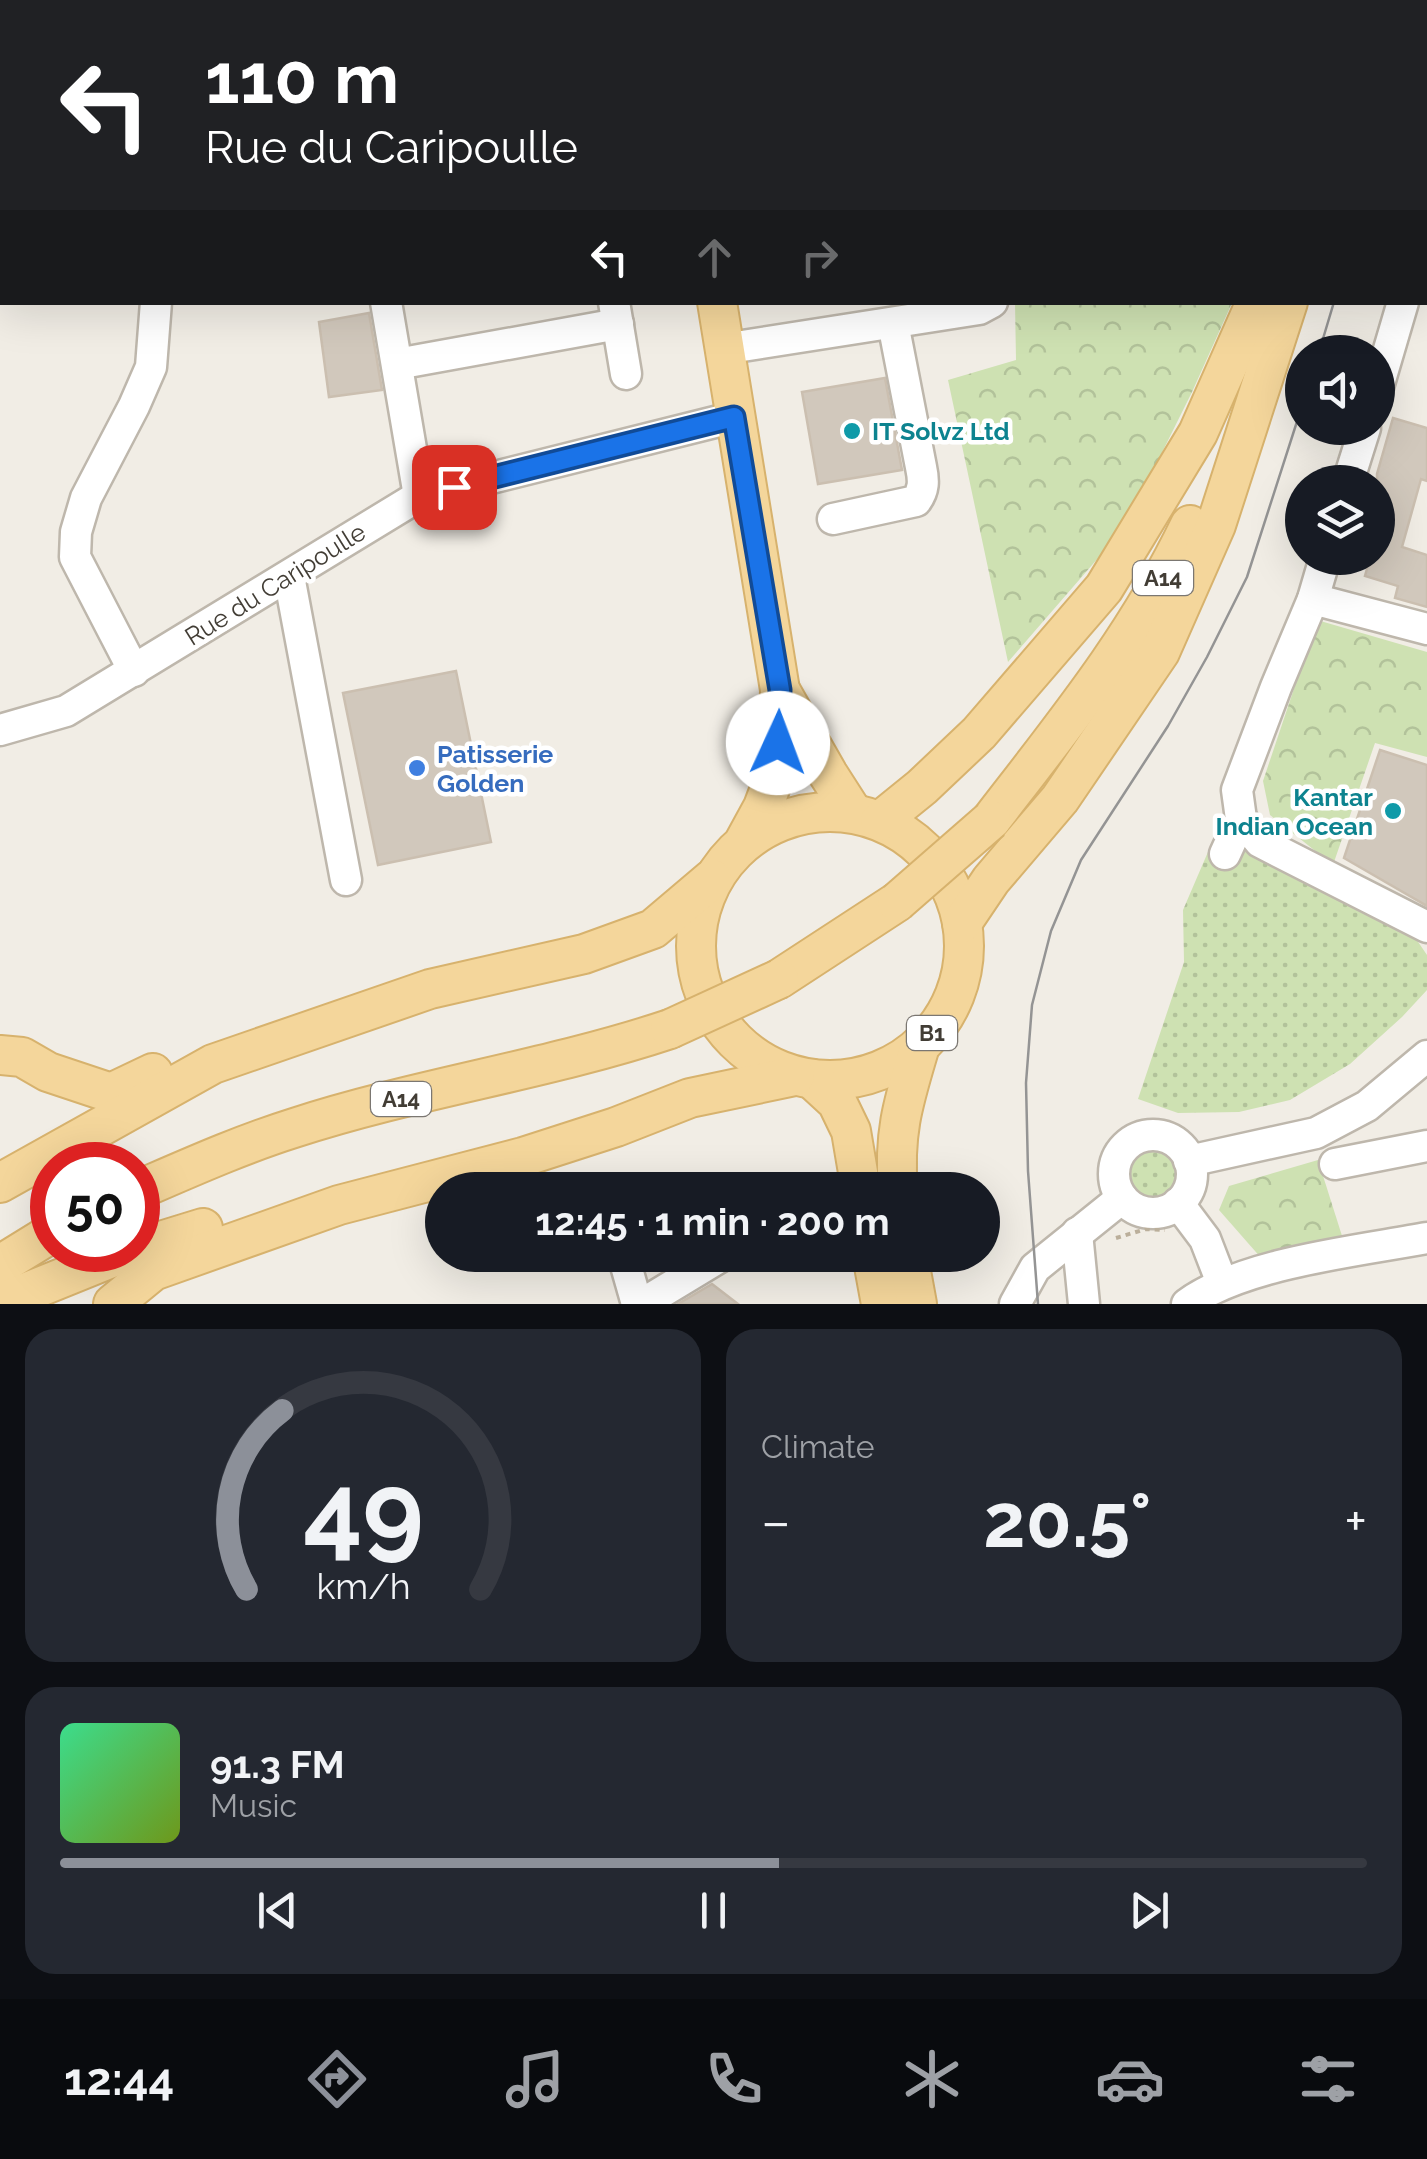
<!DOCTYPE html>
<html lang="en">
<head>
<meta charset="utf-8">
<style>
	body { margin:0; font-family:Raleway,sans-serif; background:#242831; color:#f1f3f6; height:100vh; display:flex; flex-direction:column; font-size:38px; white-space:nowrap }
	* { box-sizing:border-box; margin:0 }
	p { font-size:32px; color:#9ea1a6 }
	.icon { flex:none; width:55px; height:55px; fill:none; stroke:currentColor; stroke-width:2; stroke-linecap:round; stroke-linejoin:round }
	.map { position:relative; height:1304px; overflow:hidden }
	.drawer { display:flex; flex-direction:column; gap:25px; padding:25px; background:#0d0f14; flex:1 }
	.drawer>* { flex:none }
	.guide { position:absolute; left:0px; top:0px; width:1428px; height:305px; box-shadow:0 10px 40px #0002; background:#202124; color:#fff; overflow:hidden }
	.controls { position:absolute; left:1285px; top:335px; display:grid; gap:20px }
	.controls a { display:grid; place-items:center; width:110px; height:110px; border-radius:50%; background:#171b24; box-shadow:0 10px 40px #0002; font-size:50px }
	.speed { position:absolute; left:30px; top:1142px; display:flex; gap:20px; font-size:50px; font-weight:700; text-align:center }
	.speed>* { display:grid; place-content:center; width:130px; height:130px; border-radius:50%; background:#171b24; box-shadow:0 10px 40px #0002; line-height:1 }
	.speed .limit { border:15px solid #d22; background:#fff; color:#111 }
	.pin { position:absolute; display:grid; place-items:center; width:85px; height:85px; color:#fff; margin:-42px; border-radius:20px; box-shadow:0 5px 15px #0006 }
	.me { position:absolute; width:110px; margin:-55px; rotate:2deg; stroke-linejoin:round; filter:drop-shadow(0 0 8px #0008) }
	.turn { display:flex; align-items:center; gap:35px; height:210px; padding:0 40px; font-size:45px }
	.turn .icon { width:130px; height:130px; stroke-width:2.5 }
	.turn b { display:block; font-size:70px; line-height:85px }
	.lanes { display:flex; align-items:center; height:95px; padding:0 40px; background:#0003; justify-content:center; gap:50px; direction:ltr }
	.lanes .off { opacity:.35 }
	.big { font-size:75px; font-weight:700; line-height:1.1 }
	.drawer .widget { flex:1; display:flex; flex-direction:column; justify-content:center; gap:15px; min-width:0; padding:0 35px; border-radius:30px; background:#242831 }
	.drawer .dial { align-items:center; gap:0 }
	.dial svg { height:260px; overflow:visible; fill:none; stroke:#363941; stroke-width:7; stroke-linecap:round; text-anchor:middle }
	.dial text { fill:#f1f3f6; stroke:none }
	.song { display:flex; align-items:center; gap:30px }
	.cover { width:120px; height:120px; border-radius:15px; background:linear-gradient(135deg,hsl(150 70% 55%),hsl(80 70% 35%)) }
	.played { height:10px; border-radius:5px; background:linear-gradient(90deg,#8c9099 55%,#363941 55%) }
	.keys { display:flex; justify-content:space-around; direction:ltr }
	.heat { display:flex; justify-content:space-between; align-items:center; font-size:55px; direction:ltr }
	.drawer .tiles { flex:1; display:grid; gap:25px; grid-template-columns:1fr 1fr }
	.widget:last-child { grid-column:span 2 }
	.trip { position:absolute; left:425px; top:1172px; width:575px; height:100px; border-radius:50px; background:#171b24; box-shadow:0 10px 40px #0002; font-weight:700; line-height:100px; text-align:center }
	.menu { display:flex; height:160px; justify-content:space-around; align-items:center; background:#090b0e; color:#9ea1a6 }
	.menu .icon { width:70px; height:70px }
	.menu .selected { color:#8c9099 }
	.menu b { font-size:45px; color:#f1f3f6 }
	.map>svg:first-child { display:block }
	.grass { fill:url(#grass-dots) }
	.forest { fill:url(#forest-crowns) }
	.building { fill:#d1c8bc; stroke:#cbbfb0; stroke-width:2.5 }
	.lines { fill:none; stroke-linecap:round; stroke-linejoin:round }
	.minor-casing { stroke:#beb7ac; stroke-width:35 }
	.major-casing { stroke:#d7b26d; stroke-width:42 }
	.path { stroke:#bbaf9b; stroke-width:4; stroke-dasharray:5 5; stroke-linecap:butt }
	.minor { stroke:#fff; stroke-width:30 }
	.major { stroke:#f4d69b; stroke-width:38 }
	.tram { stroke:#949494; stroke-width:2.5 }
	.major-bridge-casing { stroke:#d7b26d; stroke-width:42; stroke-linecap:butt }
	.major-bridge { stroke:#f4d69b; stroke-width:38 }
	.route-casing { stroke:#114b97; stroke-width:25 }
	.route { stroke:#1a73e8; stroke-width:18 }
	.culture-dot { fill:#0f9aa8; stroke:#fff; stroke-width:4 }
	.shop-dot { fill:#3f7fe0; stroke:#fff; stroke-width:4 }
	.labels { text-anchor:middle; stroke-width:9; stroke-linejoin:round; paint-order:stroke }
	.shield { fill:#fff; stroke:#7b7772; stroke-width:2.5 }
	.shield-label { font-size:22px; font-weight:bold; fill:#423d35 }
	.culture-label { font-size:25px; font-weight:bold; fill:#0d838f; stroke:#fff; text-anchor:start }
	.street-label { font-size:25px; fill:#423d35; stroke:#fff }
	.shop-label { font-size:25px; font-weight:bold; fill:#366cbe; stroke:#fff; text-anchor:start }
</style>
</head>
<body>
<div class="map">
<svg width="1427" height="1304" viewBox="0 0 1427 1304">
	<defs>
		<pattern id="grass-dots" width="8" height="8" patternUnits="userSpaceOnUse" patternTransform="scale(2.5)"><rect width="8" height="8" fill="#cee1b2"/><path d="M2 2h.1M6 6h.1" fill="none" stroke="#b2c29a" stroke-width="1.8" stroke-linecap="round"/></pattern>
		<pattern id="forest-crowns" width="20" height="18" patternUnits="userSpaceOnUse" patternTransform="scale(2.5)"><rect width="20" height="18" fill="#cee1b2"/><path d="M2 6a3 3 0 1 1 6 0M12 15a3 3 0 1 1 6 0" fill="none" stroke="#b2c29a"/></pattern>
	</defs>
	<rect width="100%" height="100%" fill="#f1ede5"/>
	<g class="grass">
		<polygon points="1217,831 1246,843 1412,933 1427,955 1427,990 1402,1017 1350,1064 1290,1100 1239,1112 1178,1113 1138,1099 1184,962 1183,910"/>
		<circle cx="1154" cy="1174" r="24"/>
	</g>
	<g class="forest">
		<polygon points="1015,303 1232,303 1192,392 1125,527 1008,662 948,380 1016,360"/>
		<polygon points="1317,620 1427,652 1427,757 1375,743 1333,865 1270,815 1263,781"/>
		<polygon points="1318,1160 1343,1239 1262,1259 1219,1210 1229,1186"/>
	</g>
	<g class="building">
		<polygon points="369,313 382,390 329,397 319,322"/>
		<polygon points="885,378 902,470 818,484 802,392"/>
		<polygon points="1393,418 1427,428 1427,481 1421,479 1402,547 1427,555 1427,607 1395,598 1398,586 1365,576 1370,558 1378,558 1377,474"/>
		<polygon points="456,671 491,842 378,865 343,693"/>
		<polygon points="1380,750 1427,765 1427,906 1344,858"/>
		<polygon points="712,1284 738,1304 678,1304"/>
	</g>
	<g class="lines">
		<defs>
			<g id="minor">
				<polyline points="107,0 107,2"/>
				<polyline points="335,0 336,2"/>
				<polyline points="564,0 565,2"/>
				<polyline points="1078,0 1080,2"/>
				<polyline points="1297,0 1301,2"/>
				<polyline points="1012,2 1013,0"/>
				<polyline points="1425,226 1427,218"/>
				<polyline points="386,302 419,496"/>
				<polyline points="614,302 626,374"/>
				<polyline points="723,349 979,309 992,302"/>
				<polyline points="397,364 618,324"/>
				<polyline points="1378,387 1403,302"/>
				<polyline points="1348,482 1365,428"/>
				<path d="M833,519L916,501C924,490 924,481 921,467L893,323"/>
				<polyline points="289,576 346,880"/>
				<polyline points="1313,599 1427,629"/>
				<polyline points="134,671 75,557 76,532 86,498 134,406 151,367 156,302"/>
				<polyline points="0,730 66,711 419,496 735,417"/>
				<polyline points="1241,819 1260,842 1427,927"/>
				<polyline points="1225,854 1241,819 1237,790 1276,687 1313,599 1325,558"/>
				<circle cx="1153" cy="1174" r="39"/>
				<polyline points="1189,1161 1316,1133 1367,1106 1427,1056"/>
				<polyline points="1335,1164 1427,1146"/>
				<polyline points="1178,1203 1205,1239 1222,1283"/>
				<polyline points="1077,1233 1084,1304"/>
				<polyline points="623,1255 637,1304"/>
				<polyline points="642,1304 723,1255"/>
				<polyline points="1015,1304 1035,1268 1122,1198"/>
				<path d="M1187,1304C1243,1263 1357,1251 1427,1238"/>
			</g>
			<g id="major">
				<polyline points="668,0 669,2"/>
				<polyline points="1380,2 1381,0"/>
				<polyline points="717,302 780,690 777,770 763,807 745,840"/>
				<polyline points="780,690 828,774 853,813"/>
				<circle cx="830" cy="946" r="134"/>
				<path d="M991,820C1065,724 1137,636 1190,525"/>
				<polyline points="880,821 922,787 979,733 1104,588 1198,433 1256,302"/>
				<polyline points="962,923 991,880 1060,799 1160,652 1216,525 1288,302"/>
				<polyline points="779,979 897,902"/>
				<polyline points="0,1055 22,1057 48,1072 111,1093 153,1073"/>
				<polyline points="812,1079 837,1102 851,1131 861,1190"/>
				<polyline points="0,1183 213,1064 430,989 584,954 653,929 712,879"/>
				<path d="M138,1190C189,1168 240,1145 294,1128C417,1088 547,1070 670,1029"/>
				<path d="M898,1190C893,1132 904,1100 920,1046"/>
				<polyline points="138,1248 203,1228"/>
				<polyline points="872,1255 881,1304"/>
				<polyline points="908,1255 917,1304"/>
				<polyline points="0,1265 52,1233"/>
				<polyline points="0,1303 131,1250"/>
				<polyline points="113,1304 153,1271 339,1205 523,1157 616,1127 690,1098 795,1076"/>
			</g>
		</defs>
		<use href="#minor" class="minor-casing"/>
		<use href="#major" class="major-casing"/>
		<polyline class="path" points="1116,1238 1146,1229 1165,1230"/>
		<use href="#minor" class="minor"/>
		<use href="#major" class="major"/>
		<g class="tram">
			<polyline points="1421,2 1422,0"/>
			<polyline points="1425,32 1427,25"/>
			<polyline points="1319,352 1334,302"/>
			<polyline points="1038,1304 1028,1171 1026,1083 1032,1005 1051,931 1081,860 1168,726 1207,657 1247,577 1302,406"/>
		</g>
		<defs>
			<g id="major-bridge">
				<polyline points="897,902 991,820"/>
				<polyline points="670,1029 779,979"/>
			</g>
		</defs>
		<use href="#major-bridge" class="major-bridge-casing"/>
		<use href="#major-bridge" class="major-bridge"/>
	</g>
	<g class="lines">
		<defs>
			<polyline id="route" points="454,487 734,417 780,690 778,743"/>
		</defs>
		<use href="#route" class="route-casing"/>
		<use href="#route" class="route"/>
	</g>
	<g class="culture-dot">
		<circle cx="852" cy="431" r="10"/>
		<circle cx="1393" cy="811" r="10"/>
	</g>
	<circle class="shop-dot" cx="417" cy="768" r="10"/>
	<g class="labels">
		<g class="shield">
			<rect x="1133" y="561" width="60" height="34" rx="8"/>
			<rect x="907" y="1016" width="50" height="34" rx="8"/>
			<rect x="371" y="1082" width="60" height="34" rx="8"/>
		</g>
		<g class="shield-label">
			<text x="1163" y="586">A14</text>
			<text x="932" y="1041">B1</text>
			<text x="401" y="1107">A14</text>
		</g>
		<g class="culture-label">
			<text x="872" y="440">IT Solvz Ltd</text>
			<text x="1373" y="806" text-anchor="end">Kantar<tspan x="1373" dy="29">Indian Ocean</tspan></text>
		</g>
		<g class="street-label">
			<text transform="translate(275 584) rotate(-32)" y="9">Rue du Caripoulle</text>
		</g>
		<g class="shop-label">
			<text x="437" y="763">Patisserie<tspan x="437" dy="29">Golden</tspan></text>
		</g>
	</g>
</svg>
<div class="controls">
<a><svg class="icon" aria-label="sound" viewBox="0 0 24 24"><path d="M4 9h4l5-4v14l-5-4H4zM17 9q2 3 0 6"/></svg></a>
<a><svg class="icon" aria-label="layers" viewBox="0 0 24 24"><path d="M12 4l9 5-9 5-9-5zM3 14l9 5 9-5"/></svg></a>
</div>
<div class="speed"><div class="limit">50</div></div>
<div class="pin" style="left:454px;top:487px;background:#d93025"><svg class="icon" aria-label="arrive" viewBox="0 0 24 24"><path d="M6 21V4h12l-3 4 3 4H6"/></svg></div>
<svg class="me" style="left:778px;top:743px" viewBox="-20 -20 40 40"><circle r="19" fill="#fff"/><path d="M0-13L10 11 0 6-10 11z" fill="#1a73e8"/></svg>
<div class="trip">12:45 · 1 min · 200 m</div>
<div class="guide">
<div class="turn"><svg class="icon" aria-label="left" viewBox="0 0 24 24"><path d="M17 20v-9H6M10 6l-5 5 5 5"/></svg><div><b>110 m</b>Rue du Caripoulle</div></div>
<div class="lanes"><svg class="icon" aria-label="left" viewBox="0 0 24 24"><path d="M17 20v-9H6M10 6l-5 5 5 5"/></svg><svg class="icon off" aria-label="ahead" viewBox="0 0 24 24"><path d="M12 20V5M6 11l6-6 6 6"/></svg><svg class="icon off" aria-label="right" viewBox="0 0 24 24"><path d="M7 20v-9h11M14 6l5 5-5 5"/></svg></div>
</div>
</div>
<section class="drawer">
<div class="tiles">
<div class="widget dial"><svg viewBox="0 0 100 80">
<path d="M14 69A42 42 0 1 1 86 69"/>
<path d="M14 69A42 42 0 0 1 25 14" stroke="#8c9099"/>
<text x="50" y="56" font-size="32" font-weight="700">49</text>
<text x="50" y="72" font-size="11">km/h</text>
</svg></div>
<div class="widget"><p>Climate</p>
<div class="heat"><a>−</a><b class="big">20.5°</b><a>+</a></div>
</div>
<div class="widget">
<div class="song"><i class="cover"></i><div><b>91.3 FM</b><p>Music</p></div></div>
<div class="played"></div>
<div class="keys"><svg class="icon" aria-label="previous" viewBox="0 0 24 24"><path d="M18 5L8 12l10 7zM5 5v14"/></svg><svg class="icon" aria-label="pause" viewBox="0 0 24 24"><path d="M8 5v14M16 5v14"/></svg><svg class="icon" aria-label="next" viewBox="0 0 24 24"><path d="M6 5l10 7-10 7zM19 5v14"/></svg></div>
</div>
</div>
</section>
<nav class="menu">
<b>12:44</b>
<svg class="icon selected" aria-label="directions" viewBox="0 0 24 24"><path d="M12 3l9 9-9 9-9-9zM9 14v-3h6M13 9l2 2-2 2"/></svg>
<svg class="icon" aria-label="music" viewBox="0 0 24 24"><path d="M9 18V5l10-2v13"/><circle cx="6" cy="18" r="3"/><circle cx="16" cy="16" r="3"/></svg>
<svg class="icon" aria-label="phone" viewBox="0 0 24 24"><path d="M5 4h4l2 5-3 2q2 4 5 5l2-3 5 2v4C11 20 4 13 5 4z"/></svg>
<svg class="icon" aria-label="climate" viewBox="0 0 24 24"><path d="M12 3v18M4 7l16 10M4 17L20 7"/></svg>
<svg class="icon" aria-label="car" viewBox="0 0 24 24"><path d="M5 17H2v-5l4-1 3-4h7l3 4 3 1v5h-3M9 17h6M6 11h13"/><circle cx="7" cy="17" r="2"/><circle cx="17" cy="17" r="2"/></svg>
<svg class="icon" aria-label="filters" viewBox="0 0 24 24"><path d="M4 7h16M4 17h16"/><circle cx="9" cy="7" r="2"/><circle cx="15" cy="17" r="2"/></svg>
</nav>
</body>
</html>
